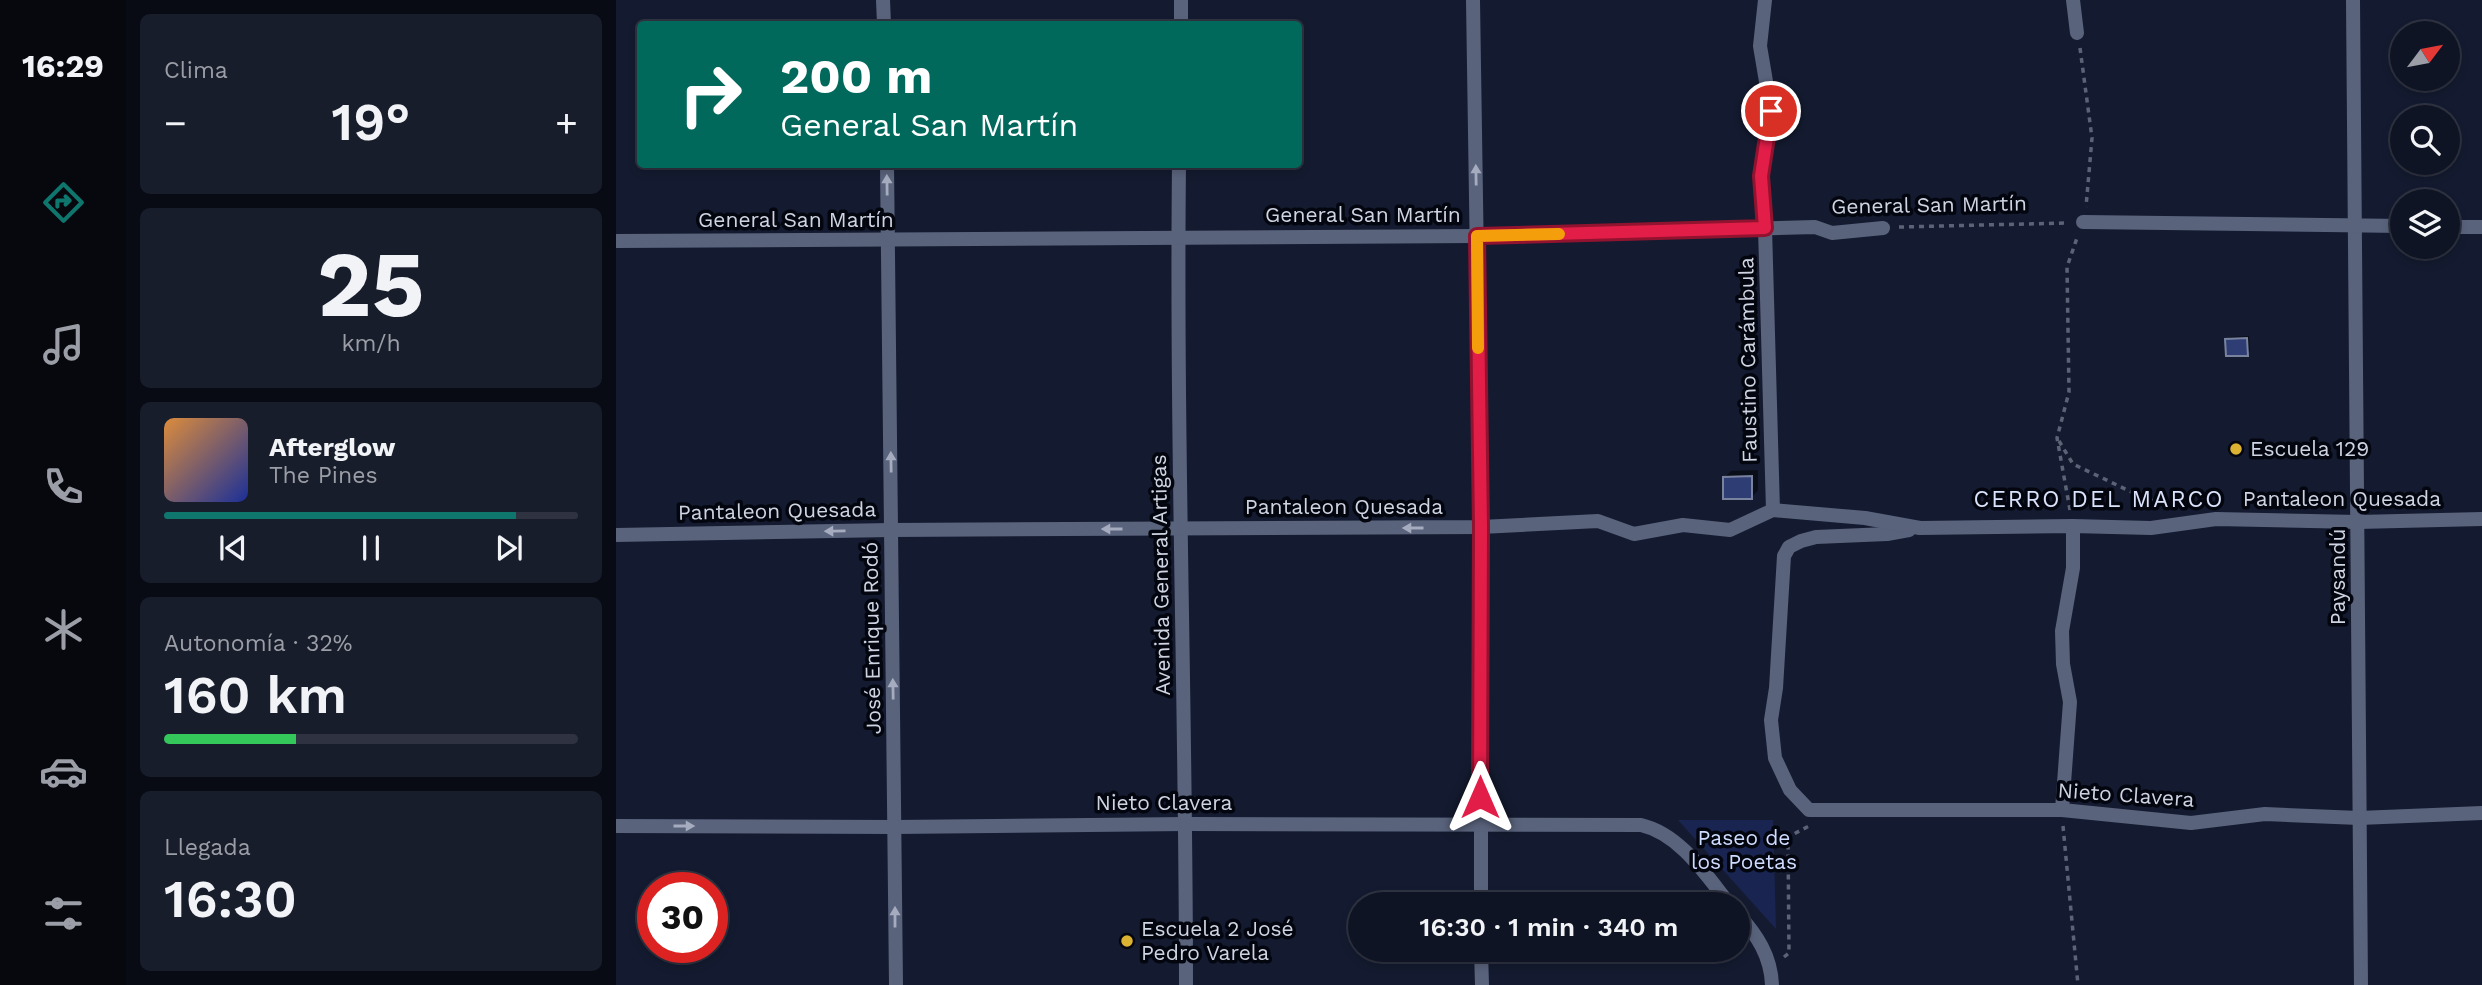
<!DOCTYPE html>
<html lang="es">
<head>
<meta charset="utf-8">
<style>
	body { margin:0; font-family:"Work Sans",sans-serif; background:#181d2c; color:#f1f3f6; height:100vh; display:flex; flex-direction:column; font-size:26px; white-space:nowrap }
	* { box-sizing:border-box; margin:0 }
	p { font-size:23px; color:#9b9ea6 }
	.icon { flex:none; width:38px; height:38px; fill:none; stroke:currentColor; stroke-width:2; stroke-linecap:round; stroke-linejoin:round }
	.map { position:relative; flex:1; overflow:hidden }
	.details { display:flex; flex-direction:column; gap:14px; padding:14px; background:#080b14; width:490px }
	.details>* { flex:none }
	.hud { position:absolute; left:21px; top:21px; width:665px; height:147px; border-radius:7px; box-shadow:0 4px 10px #0003,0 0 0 2px #2f3341; background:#00695c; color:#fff; overflow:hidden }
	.needle { width:46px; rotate:58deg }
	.fabs { position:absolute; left:1774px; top:21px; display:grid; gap:14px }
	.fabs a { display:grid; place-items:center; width:70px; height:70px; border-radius:50%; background:#0f1424; box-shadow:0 4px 10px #0003,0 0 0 2px #2f3341; font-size:35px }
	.speed { position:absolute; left:21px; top:872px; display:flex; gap:14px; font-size:35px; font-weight:700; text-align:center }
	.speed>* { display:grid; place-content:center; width:91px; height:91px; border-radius:50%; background:#0f1424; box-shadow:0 4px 10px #0003,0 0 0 2px #2f3341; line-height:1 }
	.speed .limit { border:10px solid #d22; background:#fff; color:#111 }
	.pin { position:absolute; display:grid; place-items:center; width:60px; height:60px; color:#fff; margin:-30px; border:4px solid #fff; border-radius:50%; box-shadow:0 2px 7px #0007 }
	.me { position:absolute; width:77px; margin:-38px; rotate:0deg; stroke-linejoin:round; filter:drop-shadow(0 0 5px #0008) }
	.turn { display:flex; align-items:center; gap:24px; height:147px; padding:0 28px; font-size:32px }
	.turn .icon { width:91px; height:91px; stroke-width:2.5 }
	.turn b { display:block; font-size:49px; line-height:60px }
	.big { font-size:52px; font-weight:600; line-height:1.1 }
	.details .tile { flex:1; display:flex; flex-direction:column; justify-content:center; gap:10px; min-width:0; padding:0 24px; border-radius:10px; background:#181d2c }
	.details .dial { align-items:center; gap:0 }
	.dial b { font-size:91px; line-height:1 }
	.song { display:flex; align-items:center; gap:21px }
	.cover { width:84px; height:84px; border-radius:10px; background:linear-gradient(135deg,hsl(30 70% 55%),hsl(230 70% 35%)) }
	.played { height:7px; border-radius:4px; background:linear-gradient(90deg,#0f766e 85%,#2f3341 85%) }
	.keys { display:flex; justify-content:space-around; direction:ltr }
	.heat { display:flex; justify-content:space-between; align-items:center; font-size:38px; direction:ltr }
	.charge { height:10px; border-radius:5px; background:linear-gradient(90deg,#34c759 32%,#2f3341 0) }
	.trip { position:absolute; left:732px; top:892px; width:402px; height:70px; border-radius:35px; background:#0f1424; box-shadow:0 4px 10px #0003,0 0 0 2px #2f3341; font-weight:600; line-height:70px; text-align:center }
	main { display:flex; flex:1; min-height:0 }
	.tabs { display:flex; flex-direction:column; width:126px; justify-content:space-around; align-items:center; background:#06080e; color:#9b9ea6 }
	.tabs .icon { width:49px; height:49px }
	.tabs .on { color:#0f766e }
	.tabs b { font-size:32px; color:#f1f3f6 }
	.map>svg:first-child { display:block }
	.green { fill:#192550 }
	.shadow { fill:#0007 }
	.building { fill:#2e3e75; stroke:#79839e; stroke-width:2 }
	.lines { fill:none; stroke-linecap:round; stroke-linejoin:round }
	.path { stroke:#5d6376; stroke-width:3.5; stroke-dasharray:5 5; stroke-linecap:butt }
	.pedestrian { stroke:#59637c; stroke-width:14 }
	.minor { stroke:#59637c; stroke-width:14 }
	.oneway { fill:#a6acbf }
	.route-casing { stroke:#92132f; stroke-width:18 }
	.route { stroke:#e11d48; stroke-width:12 }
	.slow { stroke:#f59e0b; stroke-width:12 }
	.poi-dot { fill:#dcb233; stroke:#04060f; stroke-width:2.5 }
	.labels { text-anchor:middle; stroke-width:7; stroke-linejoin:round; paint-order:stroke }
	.street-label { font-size:21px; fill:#cfd4e3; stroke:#04060f }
	.poi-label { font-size:21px; fill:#cfd4e3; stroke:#04060f; text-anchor:start }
	.park-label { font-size:21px; fill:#cedcff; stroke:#04060f }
	.neighbourhood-label { font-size:23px; letter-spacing:2px; fill:#dae3fc; stroke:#04060f }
</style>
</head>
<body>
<main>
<nav class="tabs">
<b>16:29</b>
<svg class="icon on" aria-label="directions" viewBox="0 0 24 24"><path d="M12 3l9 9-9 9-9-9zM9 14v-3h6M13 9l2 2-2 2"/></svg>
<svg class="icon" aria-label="music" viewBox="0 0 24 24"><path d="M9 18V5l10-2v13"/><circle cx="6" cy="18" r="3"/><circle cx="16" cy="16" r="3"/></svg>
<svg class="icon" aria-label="phone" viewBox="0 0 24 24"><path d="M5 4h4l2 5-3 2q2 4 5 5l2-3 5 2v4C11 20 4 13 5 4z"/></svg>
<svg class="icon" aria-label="climate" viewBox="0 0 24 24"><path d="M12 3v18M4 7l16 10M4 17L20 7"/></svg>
<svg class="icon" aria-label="car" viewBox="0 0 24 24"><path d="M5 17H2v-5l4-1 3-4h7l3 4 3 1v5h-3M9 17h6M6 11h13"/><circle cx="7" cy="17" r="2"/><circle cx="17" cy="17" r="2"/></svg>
<svg class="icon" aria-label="filters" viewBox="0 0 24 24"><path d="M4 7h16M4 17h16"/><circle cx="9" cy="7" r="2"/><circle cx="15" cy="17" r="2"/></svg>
</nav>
<section class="details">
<div class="tile"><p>Clima</p>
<div class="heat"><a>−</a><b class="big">19°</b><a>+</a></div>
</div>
<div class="tile dial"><b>25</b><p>km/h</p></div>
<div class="tile">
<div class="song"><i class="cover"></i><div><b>Afterglow</b><p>The Pines</p></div></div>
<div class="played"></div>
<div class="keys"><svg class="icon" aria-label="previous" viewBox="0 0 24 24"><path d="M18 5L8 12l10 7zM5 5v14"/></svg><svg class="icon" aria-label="pause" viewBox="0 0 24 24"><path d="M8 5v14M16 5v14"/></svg><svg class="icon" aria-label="next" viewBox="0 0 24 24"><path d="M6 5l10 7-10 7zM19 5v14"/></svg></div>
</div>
<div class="tile"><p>Autonomía · 32%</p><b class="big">160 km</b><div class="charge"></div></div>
<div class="tile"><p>Llegada</p><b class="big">16:30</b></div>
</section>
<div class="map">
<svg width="1866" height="985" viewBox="0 0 1866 985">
	<rect width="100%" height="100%" fill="#141b30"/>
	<polygon class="green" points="1062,820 1157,820 1160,929"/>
	<g class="shadow">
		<polygon points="1633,336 1634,351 1631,354 1611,340 1614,337"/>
		<polygon points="1142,470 1142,490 1136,497 1109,477 1115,471"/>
	</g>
	<g class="building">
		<polygon points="1631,338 1632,356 1610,356 1609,339"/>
		<polygon points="1136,476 1136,499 1107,499 1107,477"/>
	</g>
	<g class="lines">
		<g class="path">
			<polyline points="1464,48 1476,138 1470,207"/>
			<polyline points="1283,227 1451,223"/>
			<polyline points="1443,441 1457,464 1528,498 1558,507"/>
			<polyline points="1454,510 1441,438 1453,392 1451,267 1462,235"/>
			<polyline points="1447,826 1462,985"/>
			<polyline points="1168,957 1173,953 1172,837 1193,826"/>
		</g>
		<polyline class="pedestrian" points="279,827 570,824"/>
		<g class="minor">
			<polyline points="267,0 268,24"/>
			<polyline points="857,0 865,527 865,905"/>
			<polyline points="1149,0 1144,46 1155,111 1145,176 1149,228 1157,510"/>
			<polyline points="1457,0 1461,33"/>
			<polyline points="1737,0 1745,985"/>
			<polyline points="565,24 565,0"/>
			<polyline points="271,164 280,985"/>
			<path d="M563,164C560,438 570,711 570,985"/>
			<polyline points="1467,222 1787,226"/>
			<polyline points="1832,227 1866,227"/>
			<polyline points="0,241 861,236 1199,227 1216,233 1267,228"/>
			<polyline points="1293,530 1271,534 1200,537 1185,541 1173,547 1168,556 1160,688 1155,720 1159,758 1174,790 1193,810 1446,810 1575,823 1649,814 1743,818 1866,813"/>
			<polyline points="0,535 275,530 865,527 982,521 1018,534 1067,525 1114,530 1157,510 1249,518 1304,528 1457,526 1535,528 1600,519 1742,522 1866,519"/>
			<polyline points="1446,810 1454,702 1447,664 1446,631 1457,568 1457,526"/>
			<path d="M570,824L1025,825C1064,834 1090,875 1114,905"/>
			<polyline points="0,826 279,827"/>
			<path d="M1122,914C1141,935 1155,956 1156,985"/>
			<polyline points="865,950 866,985"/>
		</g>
	</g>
	<defs><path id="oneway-solid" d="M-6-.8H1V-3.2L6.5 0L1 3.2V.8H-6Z" transform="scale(1.75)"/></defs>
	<g class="oneway">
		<use href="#oneway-solid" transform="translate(860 175) rotate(-91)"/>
		<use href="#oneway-solid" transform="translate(271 185) rotate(-91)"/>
		<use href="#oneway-solid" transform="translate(275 462) rotate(-91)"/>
		<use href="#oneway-solid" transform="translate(797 528) rotate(180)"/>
		<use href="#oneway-solid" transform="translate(496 529) rotate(180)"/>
		<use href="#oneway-solid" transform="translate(219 531) rotate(179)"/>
		<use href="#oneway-solid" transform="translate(277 689) rotate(-91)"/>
		<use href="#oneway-solid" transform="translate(68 826)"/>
		<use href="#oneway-solid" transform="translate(279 917) rotate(-90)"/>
	</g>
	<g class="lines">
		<defs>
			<polyline id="route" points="864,797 865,527 861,236 1149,228 1145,176 1155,111"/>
		</defs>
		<use href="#route" class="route-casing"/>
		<use href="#route" class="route"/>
		<polyline class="slow" points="862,348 861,236 943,234"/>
	</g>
	<g class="poi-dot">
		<circle cx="1620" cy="449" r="7"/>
		<circle cx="511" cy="941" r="7"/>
	</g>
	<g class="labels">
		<g class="street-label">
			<text transform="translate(1313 205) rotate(-1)" y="7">General San Martín</text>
			<text x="747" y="222">General San Martín</text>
			<text x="180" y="227">General San Martín</text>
			<text transform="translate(1132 360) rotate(-91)" y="7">Faustino Carámbula</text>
			<text x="1726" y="506">Pantaleon Quesada</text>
			<text x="728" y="514">Pantaleon Quesada</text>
			<text transform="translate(161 511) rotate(-1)" y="7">Pantaleon Quesada</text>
			<text transform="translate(545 575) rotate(-91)" y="7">Avenida General Artigas</text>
			<text transform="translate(1722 577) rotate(-90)" y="7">Paysandú</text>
			<text transform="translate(256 638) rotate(-91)" y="7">José Enrique Rodó</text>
			<text transform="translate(1510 795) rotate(4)" y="7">Nieto Clavera</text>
			<text x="548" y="810">Nieto Clavera</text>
		</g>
		<g class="poi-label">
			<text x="1634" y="456">Escuela 129</text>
			<text x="525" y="936">Escuela 2 José<tspan x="525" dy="24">Pedro Varela</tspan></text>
		</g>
		<g class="park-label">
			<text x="1128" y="845">Paseo de<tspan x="1128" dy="24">los Poetas</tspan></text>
		</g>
		<g class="neighbourhood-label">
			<text x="1483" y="507">CERRO DEL MARCO</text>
		</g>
	</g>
</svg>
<div class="fabs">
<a><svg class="needle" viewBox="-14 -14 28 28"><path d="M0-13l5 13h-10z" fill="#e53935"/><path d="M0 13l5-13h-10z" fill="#9b9ea6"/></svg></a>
<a><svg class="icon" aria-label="search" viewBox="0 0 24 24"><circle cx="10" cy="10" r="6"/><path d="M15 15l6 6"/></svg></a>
<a><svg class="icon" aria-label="layers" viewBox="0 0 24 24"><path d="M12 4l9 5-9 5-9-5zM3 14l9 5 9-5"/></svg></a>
</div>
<div class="speed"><div class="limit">30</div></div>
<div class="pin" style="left:1155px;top:111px;background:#d93025"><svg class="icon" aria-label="arrive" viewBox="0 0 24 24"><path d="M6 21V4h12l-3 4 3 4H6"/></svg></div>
<svg class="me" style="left:864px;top:797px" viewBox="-20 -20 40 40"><path d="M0-17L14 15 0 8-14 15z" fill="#e11d48" stroke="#fff" stroke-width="4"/></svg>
<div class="trip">16:30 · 1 min · 340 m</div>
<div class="hud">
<div class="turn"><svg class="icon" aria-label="right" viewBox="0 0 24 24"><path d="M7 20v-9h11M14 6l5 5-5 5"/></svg><div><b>200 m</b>General San Martín</div></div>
</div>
</div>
</main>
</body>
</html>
